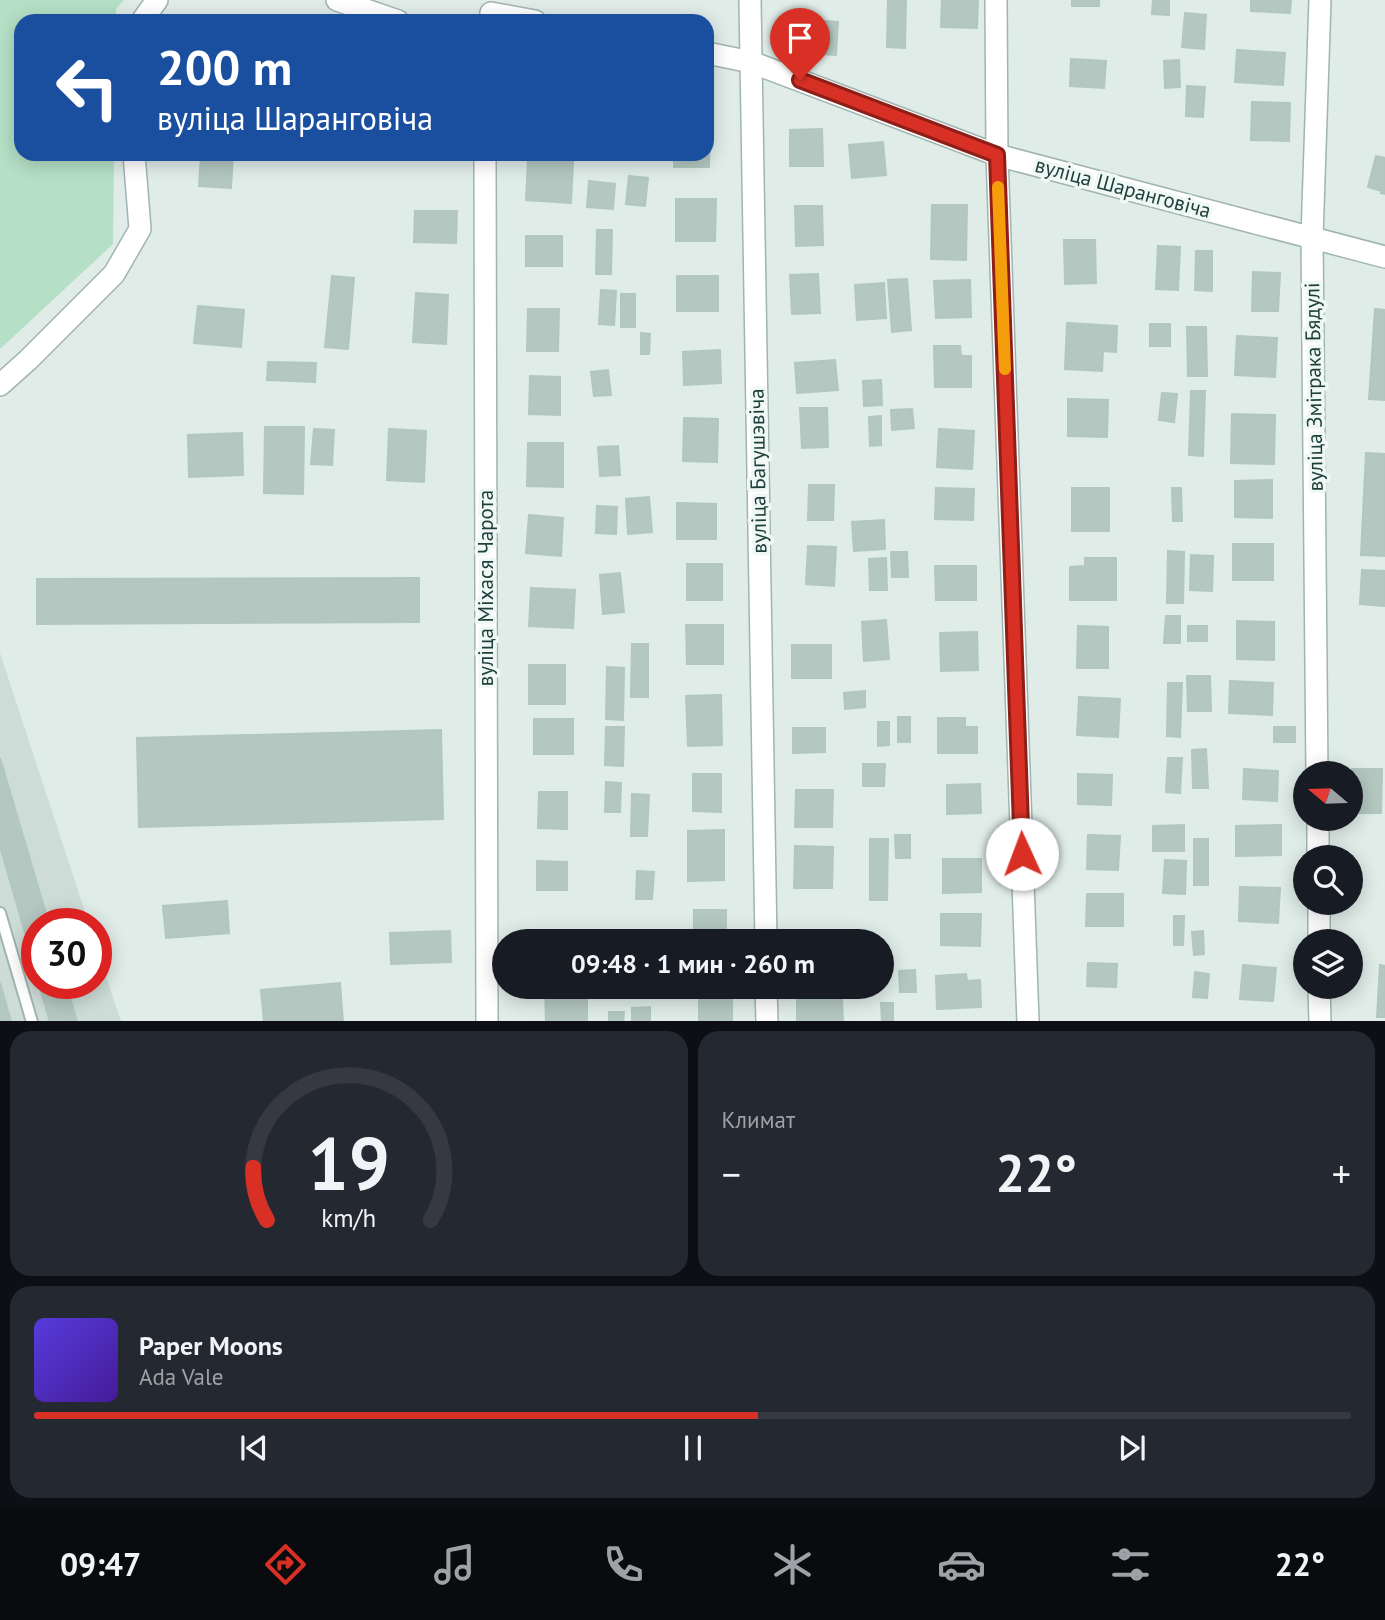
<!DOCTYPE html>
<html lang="ru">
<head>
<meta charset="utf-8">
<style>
	body { margin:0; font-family:"PT Sans",sans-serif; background:#242831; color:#f1f3f6; height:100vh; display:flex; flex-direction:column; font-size:26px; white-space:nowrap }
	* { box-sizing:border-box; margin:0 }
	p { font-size:23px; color:#9ea1a6 }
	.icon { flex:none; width:38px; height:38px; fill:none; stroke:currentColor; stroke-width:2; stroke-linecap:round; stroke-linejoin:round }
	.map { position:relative; height:1021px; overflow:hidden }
	.sheet { display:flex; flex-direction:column; gap:10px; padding:10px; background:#0d0f14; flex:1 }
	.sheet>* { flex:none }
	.hud { position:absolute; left:14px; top:14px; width:700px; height:147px; border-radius:21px; box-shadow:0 4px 18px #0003; background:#1a4fa0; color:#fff; overflow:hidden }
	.needle { width:46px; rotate:289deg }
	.fabs { position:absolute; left:1293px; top:761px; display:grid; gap:14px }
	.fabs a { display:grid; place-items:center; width:70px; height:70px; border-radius:50%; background:#171b24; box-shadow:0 4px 18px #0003; font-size:35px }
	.speed { position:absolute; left:21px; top:908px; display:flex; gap:14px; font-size:35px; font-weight:700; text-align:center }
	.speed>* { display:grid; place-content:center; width:91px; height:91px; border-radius:50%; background:#171b24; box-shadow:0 4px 18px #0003; line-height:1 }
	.speed .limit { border:10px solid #d22; background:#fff; color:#111 }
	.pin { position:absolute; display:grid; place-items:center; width:60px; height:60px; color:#fff; margin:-72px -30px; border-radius:50% 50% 50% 0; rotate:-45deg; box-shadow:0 0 7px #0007 }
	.pin .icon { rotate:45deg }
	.me { position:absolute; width:77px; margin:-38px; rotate:358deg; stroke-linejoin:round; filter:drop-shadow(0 0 5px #0008) }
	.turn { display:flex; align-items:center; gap:24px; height:147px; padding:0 28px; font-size:32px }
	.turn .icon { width:91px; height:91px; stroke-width:2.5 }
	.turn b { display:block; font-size:49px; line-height:60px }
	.big { font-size:52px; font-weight:700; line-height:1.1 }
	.sheet .tile { flex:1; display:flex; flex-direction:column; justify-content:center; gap:10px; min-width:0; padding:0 24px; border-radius:21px; background:#242831 }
	.sheet .dial { align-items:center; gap:0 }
	.dial svg { height:182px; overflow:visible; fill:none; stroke:#363941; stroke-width:7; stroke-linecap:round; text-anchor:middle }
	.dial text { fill:#f1f3f6; stroke:none }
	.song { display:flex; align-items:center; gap:21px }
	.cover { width:84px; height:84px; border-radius:10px; background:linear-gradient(135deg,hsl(250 70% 55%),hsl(260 70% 35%)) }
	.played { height:7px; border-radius:4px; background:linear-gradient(90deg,#d93025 55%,#363941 55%) }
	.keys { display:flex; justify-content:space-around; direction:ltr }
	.heat { display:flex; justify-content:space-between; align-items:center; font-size:38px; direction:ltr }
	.sheet .tiles { flex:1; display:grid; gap:10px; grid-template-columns:1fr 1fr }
	.tile:last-child { grid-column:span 2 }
	.trip { position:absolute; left:492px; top:929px; width:402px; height:70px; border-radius:35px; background:#171b24; box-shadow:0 4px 18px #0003; font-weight:700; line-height:70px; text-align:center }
	.menu { display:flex; height:112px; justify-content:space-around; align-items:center; background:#090b0e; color:#9ea1a6 }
	.menu .icon { width:49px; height:49px }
	.menu .current { color:#d93025 }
	.menu b { font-size:32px; color:#f1f3f6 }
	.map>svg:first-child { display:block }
	.built { fill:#cddcd7 }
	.green { fill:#b5e0c6 }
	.building { fill:#b4c7c1; stroke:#b1c7c0; stroke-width:2 }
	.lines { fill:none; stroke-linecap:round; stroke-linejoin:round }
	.service-casing { stroke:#a1b4b0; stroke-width:14 }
	.minor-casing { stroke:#a1b4b0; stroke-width:24 }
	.service { stroke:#fff; stroke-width:10 }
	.minor { stroke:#fff; stroke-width:21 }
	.route-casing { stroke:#8d1f18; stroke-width:18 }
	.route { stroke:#d93025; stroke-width:12 }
	.slow { stroke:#f59e0b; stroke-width:12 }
	.labels { text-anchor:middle; stroke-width:7; stroke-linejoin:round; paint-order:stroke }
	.street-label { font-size:21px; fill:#1e3e39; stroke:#f0f8f5 }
</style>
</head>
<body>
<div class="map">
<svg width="1385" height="1022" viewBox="0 0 1385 1022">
	<rect width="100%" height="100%" fill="#dfece8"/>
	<polygon class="built" points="0,653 89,924 37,924 37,984 96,984 96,947 121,1021 0,1021"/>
	<polygon class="green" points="0,0 124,0 116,9 116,21 21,21 21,154 114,154 113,244 0,349"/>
	<g class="building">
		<polygon points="888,0 906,0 905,48 887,47"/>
		<polygon points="942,0 978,0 977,28 941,27"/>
		<rect x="1072" y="0" width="27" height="6"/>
		<polygon points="1153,0 1169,0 1169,15 1152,14"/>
		<polygon points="1251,0 1291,0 1290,13 1251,11"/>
		<polygon points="1185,13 1206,15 1204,49 1182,47"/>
		<polygon points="824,21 838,22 836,55 821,54"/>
		<polygon points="1237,50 1285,53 1283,85 1235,82"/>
		<polygon points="1071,59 1106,61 1104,88 1070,86"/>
		<polygon points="1179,60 1180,87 1165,88 1164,61"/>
		<polygon points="1187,86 1205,87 1203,117 1186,116"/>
		<polygon points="1252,102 1290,103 1289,141 1251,140"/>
		<polygon points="707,124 710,124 709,167 674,167 674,154 707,154"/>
		<polygon points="822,129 823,166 790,166 790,130"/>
		<polygon points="883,142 886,175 852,178 849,145"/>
		<polygon points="201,154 233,154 231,188 199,186"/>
		<polygon points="1376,156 1385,158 1385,194 1381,193 1382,191 1368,187"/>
		<polygon points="528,160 573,162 571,203 526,200"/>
		<polygon points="629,176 648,178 645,206 626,204"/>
		<polygon points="589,181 615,184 613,209 587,207"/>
		<polygon points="676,199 716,199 715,241 676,241"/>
		<polygon points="932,205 967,205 966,260 931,259"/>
		<polygon points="795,206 822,206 823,245 796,246"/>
		<polygon points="415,211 457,211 456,243 414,242"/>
		<polygon points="597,230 612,230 611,274 596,274"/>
		<rect x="526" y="236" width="36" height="30"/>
		<polygon points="1064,240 1095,240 1096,283 1065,284"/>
		<polygon points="1158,246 1180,247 1178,290 1156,289"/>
		<polygon points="1196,251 1212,251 1212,291 1195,290"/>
		<polygon points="1253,272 1280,273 1278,311 1252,311"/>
		<polygon points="818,274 820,313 792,314 790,275"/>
		<polygon points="332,276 354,278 348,349 325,347"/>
		<rect x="677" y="276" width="41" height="35"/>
		<polygon points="907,279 911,330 892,332 888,280"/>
		<polygon points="970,280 971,317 936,318 934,281"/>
		<polygon points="884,283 886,318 857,320 855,285"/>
		<polygon points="601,290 616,291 614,325 599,324"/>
		<polygon points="416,293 448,295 446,344 413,342"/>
		<rect x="621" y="294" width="14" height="33"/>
		<polygon points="198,306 244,310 241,347 194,343"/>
		<polygon points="528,309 559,309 558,351 527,351"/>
		<polygon points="1375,309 1385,310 1385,400 1369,399"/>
		<polygon points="1067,323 1117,326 1116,352 1103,351 1102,371 1065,369"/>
		<rect x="1150" y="324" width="20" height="22"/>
		<polygon points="1187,327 1206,327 1207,376 1188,376"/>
		<polygon points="641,333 650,334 649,354 641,354"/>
		<polygon points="1237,336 1277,338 1275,377 1235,375"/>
		<polygon points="934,346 960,346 961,356 971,356 971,387 935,387"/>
		<polygon points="720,350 721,383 684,385 683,352"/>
		<polygon points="835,360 838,390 797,393 795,363"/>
		<polygon points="268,362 316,363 315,382 267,380"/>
		<polygon points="608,370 611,395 594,396 591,372"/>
		<polygon points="530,376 560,377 560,415 529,414"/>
		<polygon points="881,380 882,405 864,406 863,381"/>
		<polygon points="1191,391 1205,391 1203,456 1189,455"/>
		<polygon points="1162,393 1177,394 1174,422 1159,420"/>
		<polygon points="1068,399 1108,400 1107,437 1068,436"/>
		<polygon points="800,408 827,408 828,447 802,448"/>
		<polygon points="912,409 914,428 892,430 891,410"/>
		<polygon points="1232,414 1275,415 1274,464 1231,463"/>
		<polygon points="881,416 881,445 870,446 869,417"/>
		<polygon points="684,418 718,419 717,462 683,461"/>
		<polygon points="265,427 304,427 303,494 264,493"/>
		<polygon points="314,429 334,430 332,465 311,464"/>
		<polygon points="389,429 426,431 424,482 387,480"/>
		<polygon points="939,429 974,431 972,469 937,467"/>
		<polygon points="242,433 243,475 189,477 188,435"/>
		<polygon points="528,443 563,443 563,487 527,486"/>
		<polygon points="618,446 620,475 600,476 598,447"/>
		<polygon points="1366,453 1385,454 1385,556 1361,555"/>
		<polygon points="1272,480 1272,518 1235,517 1235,481"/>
		<polygon points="809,485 834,485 833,520 808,520"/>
		<polygon points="936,488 974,489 973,520 935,519"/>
		<rect x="1072" y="488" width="37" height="43"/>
		<polygon points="1172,488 1181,488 1182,521 1173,521"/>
		<polygon points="649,497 652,532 628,534 626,499"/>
		<polygon points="677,503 716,504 716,539 677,539"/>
		<polygon points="597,506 617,507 616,534 596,533"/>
		<polygon points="529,515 563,518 561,556 526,553"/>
		<polygon points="884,520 885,549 854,551 852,522"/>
		<rect x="1233" y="544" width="40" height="36"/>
		<polygon points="808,546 836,547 834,586 806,584"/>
		<polygon points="1168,551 1184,552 1183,603 1167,603"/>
		<polygon points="891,552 907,552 908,577 892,577"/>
		<polygon points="1191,555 1213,556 1212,591 1190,590"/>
		<polygon points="886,558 887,590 870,590 869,559"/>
		<polygon points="1085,558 1116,558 1116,600 1070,600 1070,567 1085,566"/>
		<rect x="687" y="564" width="35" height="36"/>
		<polygon points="935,566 976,566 976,600 936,600"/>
		<polygon points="1362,570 1385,571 1385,606 1360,604"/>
		<polygon points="620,573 624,612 603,614 600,575"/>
		<polygon points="419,578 419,622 37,624 37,579"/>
		<polygon points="531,588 575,590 573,628 529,626"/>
		<polygon points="1166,616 1180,616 1180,643 1164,643"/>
		<polygon points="886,620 889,659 864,661 862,622"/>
		<polygon points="1237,621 1274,622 1274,660 1237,659"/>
		<polygon points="686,625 723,625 723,664 687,664"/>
		<polygon points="1078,626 1108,627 1108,668 1077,668"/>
		<rect x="1188" y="626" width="19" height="15"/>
		<polygon points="977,632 978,670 941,671 940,633"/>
		<polygon points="632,644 648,644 648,697 631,697"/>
		<rect x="792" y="645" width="39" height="33"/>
		<rect x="529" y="665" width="36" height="39"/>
		<polygon points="607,667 624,668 623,720 606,719"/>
		<polygon points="1187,676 1210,676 1211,711 1188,711"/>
		<polygon points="1230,681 1273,683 1272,715 1229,713"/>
		<polygon points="1168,683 1182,683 1180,737 1167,736"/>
		<polygon points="865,691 865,707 845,709 844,693"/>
		<polygon points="721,695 722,745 688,746 686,696"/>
		<polygon points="1079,697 1120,699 1118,737 1077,735"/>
		<rect x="898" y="717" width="12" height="25"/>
		<polygon points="938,718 965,718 965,727 977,727 977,753 938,753"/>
		<rect x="534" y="719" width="39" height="35"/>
		<polygon points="878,722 889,722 889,745 878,746"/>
		<polygon points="606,727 624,727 623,766 605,765"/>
		<rect x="1274" y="727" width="21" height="15"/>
		<polygon points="793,728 825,728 825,752 793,753"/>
		<polygon points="441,730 443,819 139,827 137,738"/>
		<polygon points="1206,749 1208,788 1193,788 1192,750"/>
		<polygon points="0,758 49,924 37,924 37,974 0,846"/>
		<polygon points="1168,758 1182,758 1180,793 1166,792"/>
		<polygon points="863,764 885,764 884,786 863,786"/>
		<polygon points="1244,769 1278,771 1277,801 1243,799"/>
		<polygon points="1352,769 1382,769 1381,813 1352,813"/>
		<polygon points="693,774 721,774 721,812 693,811"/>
		<polygon points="1078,774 1112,775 1111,805 1078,804"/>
		<polygon points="606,782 621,783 620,812 605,812"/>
		<polygon points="980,784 981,813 947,814 947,785"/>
		<polygon points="796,790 833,790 832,827 795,827"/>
		<polygon points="539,792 567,792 567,829 538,828"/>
		<polygon points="632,794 649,795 647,836 631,836"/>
		<polygon points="1184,825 1184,851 1153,851 1153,826"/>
		<polygon points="1281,825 1281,855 1236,856 1236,826"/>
		<polygon points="724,830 724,880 688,881 688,831"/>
		<polygon points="895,835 910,835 910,858 896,858"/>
		<polygon points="1088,835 1120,836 1118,870 1087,869"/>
		<polygon points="870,839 888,839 887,900 870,900"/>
		<rect x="1194" y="839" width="14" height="46"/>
		<polygon points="795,846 833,847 832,888 794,888"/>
		<polygon points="943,859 981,859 981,892 943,893"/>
		<polygon points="1165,860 1186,861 1185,894 1163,893"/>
		<polygon points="537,861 567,862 567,890 537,890"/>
		<polygon points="637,871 654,872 652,899 636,899"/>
		<polygon points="1240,887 1280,888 1278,923 1239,921"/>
		<polygon points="1087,894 1123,894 1123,926 1086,926"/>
		<polygon points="227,901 229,933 166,938 163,906"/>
		<rect x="694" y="910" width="32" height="32"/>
		<polygon points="941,914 981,914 980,946 941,945"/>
		<polygon points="1174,916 1184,916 1183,945 1174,945"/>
		<polygon points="450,931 451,962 391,964 390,933"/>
		<polygon points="1203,931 1204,954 1194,955 1192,932"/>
		<polygon points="650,932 650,942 630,942 630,933"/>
		<polygon points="828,936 828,942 792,942 792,939"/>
		<rect x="541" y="937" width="44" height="5"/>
		<polygon points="1088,963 1117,964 1116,987 1087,986"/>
		<polygon points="1243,965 1276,968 1273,1001 1240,999"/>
		<polygon points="1380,965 1385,966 1385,1017 1377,1017"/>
		<polygon points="915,970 916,992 900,992 899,971"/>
		<polygon points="1195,972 1209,974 1207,998 1193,997"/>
		<polygon points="966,974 967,981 980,980 981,1007 937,1009 936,976"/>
		<polygon points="0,983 11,1022 0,1022"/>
		<polygon points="340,983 343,1022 264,1022 261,990"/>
		<polygon points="39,984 66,984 77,1022 50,1022"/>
		<polygon points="699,987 732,987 732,1021 699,1022"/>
		<polygon points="545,989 587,989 587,1022 546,1022"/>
		<polygon points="842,999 843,1022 797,1022 797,1000"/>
		<polygon points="881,1003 893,1003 893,1022 882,1022"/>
		<polygon points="650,1007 650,1022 632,1022 632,1008"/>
		<polygon points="609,1012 624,1012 623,1022 609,1022"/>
	</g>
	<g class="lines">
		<defs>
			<polyline id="service" points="0,913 32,1022"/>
			<g id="minor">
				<polyline points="337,0 398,21"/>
				<polyline points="750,0 766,942"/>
				<polyline points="996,0 997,155 1028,1022"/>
				<polyline points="491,13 535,21"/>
				<polyline points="142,21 157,0"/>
				<polyline points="707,53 751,62 997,155 1385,257"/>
				<polyline points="485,154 487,1022"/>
				<polyline points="0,385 28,360 114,274 140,229 134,154"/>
				<polyline points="1317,774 1312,237 1320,0"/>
				<polyline points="1318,819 1318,858"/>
				<polyline points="1319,903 1319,942"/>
				<polyline points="766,987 767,1022"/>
				<polyline points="1319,987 1320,1022"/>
			</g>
		</defs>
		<use href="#service" class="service-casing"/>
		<use href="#minor" class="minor-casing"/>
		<use href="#service" class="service"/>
		<use href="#minor" class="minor"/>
	</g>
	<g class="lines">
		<defs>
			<polyline id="route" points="800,80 997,155 1022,854"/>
		</defs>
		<use href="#route" class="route-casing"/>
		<use href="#route" class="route"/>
		<polyline class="slow" points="998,187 1005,369"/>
	</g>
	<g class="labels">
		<g class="street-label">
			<text transform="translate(1123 188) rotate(15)" y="7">вуліца Шаранговіча</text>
			<text transform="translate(1314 387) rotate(-91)" y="7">вуліца Змітрака Бядулі</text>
			<text transform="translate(758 471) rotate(-91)" y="7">вуліца Багушэвіча</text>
			<text transform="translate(486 588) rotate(-90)" y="7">вуліца Міхася Чарота</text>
		</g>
	</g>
</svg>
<div class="fabs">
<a><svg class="needle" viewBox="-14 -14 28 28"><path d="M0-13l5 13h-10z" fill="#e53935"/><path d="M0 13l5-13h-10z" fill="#9ea1a6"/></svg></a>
<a><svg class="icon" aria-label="search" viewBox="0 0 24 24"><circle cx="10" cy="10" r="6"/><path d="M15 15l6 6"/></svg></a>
<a><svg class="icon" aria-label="layers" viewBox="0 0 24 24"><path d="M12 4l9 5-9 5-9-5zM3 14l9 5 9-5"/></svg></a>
</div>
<div class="speed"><div class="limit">30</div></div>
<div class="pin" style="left:800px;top:80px;background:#d93025"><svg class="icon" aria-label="arrive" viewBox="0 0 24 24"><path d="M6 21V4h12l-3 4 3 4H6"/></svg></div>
<svg class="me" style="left:1022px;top:854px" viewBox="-20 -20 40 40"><circle r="19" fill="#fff"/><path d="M0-13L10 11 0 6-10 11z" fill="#d93025"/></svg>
<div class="trip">09:48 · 1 мин · 260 m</div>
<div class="hud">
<div class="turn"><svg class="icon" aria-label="left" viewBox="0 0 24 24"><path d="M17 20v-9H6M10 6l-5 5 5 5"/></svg><div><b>200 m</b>вуліца Шаранговіча</div></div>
</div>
</div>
<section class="sheet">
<div class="tiles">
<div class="tile dial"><svg viewBox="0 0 100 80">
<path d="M14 69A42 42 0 1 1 86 69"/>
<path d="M14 69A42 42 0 0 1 8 46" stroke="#d93025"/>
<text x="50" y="56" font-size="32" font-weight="700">19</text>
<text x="50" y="72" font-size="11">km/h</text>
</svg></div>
<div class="tile"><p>Климат</p>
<div class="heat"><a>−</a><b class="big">22°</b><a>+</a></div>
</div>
<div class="tile">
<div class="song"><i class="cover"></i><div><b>Paper Moons</b><p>Ada Vale</p></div></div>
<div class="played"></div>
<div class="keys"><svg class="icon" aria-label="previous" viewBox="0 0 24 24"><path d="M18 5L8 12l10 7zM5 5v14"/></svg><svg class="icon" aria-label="pause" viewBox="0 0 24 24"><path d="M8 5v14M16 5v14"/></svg><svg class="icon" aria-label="next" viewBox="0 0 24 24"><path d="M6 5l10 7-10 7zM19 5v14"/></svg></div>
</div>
</div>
</section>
<nav class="menu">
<b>09:47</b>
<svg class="icon current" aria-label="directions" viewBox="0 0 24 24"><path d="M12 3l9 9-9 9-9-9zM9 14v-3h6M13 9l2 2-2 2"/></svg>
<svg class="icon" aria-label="music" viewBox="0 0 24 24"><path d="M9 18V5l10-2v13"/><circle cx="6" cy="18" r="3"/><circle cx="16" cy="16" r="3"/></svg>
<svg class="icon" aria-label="phone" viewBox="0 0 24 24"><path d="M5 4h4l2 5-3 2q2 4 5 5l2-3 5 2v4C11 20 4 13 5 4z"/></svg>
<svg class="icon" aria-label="climate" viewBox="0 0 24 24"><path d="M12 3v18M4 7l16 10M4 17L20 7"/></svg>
<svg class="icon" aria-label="car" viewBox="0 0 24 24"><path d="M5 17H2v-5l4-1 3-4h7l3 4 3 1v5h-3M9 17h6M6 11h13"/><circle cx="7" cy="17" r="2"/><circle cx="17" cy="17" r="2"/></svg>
<svg class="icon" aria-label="filters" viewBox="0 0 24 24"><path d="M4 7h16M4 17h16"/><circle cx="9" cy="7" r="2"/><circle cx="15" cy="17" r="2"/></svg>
<b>22°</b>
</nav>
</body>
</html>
